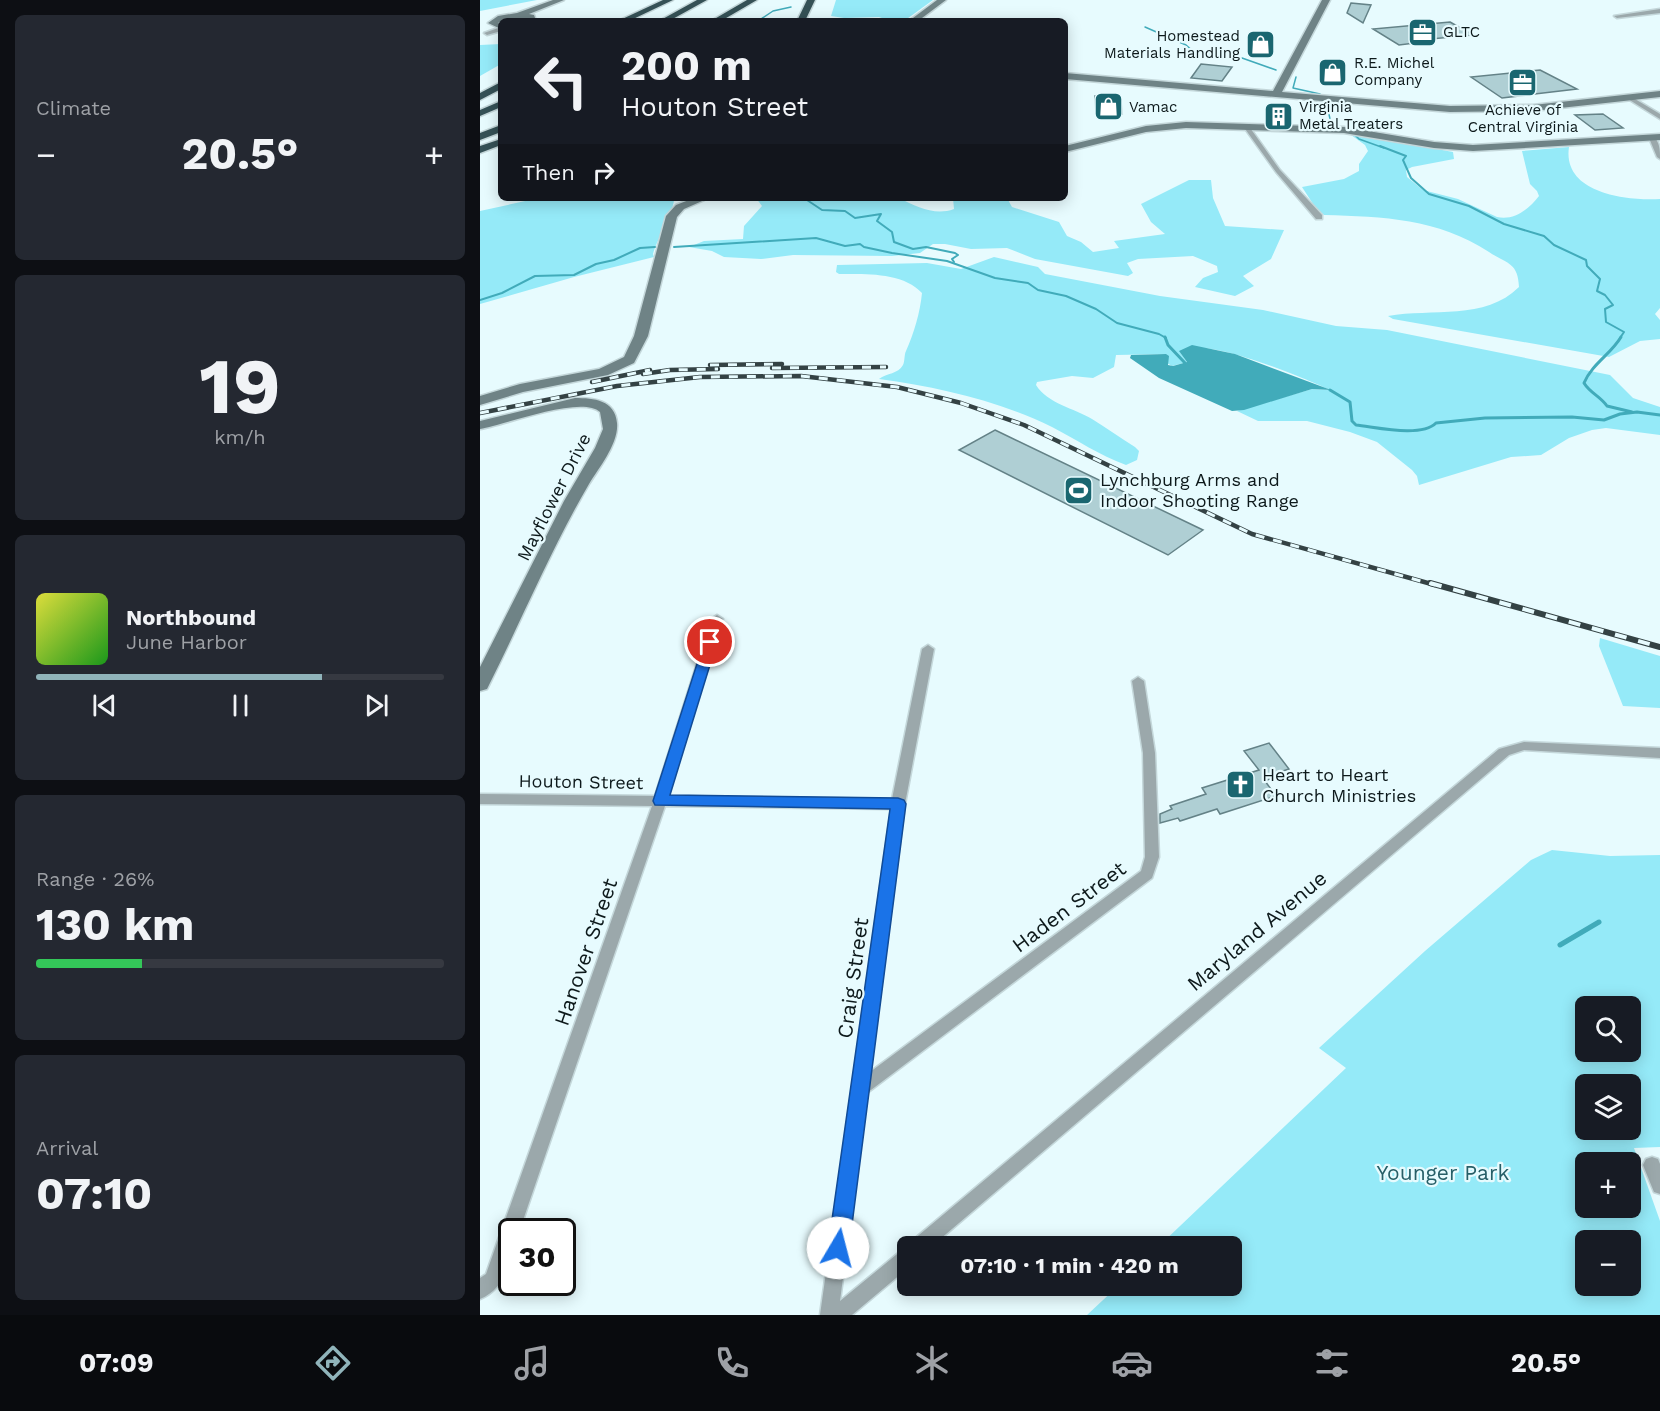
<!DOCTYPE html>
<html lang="en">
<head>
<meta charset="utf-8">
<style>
	body { margin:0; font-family:"Work Sans",sans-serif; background:#242831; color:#f1f3f6; height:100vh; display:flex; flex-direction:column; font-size:22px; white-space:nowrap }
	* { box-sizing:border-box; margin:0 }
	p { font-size:20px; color:#9ea1a6 }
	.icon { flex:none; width:33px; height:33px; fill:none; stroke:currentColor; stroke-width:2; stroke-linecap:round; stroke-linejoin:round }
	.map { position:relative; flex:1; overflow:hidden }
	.drawer { display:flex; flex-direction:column; gap:15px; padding:15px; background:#0d0f14; width:480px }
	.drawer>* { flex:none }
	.banner { position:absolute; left:18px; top:18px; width:570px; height:183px; border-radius:9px; box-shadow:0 3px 15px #0003; background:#171b24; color:#f1f3f6; overflow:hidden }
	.fabs { position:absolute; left:1095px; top:996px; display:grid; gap:12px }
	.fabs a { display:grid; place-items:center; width:66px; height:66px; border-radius:9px; background:#171b24; box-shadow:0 3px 15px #0003; font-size:30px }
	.speed { position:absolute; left:18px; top:1218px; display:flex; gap:12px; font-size:30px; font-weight:700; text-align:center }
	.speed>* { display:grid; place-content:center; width:78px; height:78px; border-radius:50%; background:#171b24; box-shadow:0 3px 15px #0003; line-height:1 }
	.speed .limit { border:3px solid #111; border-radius:9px; background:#fff; color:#111 }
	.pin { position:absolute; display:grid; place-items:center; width:51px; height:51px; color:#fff; margin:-26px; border:3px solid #fff; border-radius:50%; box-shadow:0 2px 6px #0007 }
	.me { position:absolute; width:66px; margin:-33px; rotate:8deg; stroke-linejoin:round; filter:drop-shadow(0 0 4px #0008) }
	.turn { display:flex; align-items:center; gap:21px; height:126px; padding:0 24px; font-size:27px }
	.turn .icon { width:78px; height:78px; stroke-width:2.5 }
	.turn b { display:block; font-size:42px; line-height:51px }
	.then { display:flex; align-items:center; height:57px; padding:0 24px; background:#0003; gap:12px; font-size:22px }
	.big { font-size:45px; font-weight:700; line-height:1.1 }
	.drawer .tile { flex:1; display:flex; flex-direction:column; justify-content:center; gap:9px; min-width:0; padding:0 21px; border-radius:9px; background:#242831 }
	.drawer .dial { align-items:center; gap:0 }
	.dial b { font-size:78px; line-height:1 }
	.song { display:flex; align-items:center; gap:18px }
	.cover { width:72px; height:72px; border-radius:9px; background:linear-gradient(135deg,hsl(60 70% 55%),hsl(120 70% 35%)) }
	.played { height:6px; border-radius:3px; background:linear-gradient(90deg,#90b4ba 70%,#363941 70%) }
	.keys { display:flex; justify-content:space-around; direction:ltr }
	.heat { display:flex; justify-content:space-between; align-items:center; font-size:33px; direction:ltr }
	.charge { height:9px; border-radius:4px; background:linear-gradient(90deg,#34c759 26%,#363941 0) }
	.trip { position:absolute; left:417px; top:1236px; width:345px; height:60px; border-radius:9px; background:#171b24; box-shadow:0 3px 15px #0003; font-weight:700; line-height:60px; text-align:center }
	.tab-bar { display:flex; height:96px; justify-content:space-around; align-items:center; background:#090b0e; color:#9ea1a6 }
	.tab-bar .icon { width:42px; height:42px }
	.tab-bar .current { color:#90b4ba }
	.tab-bar b { font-size:27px; color:#f1f3f6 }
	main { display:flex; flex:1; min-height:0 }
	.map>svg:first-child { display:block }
	.green { fill:#95eaf8; fill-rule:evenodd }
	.water { fill:#41abba }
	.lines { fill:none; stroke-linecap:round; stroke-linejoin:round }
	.stream-far3 { stroke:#41abba; stroke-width:1.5 }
	.stream-far2 { stroke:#41abba; stroke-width:2 }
	.stream-far1 { stroke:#41abba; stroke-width:3 }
	.stream { stroke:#41abba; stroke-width:5 }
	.building { fill:#afcfd4; stroke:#648287; stroke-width:1.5 }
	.street-casing { stroke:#c4d7da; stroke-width:3 }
	.secondary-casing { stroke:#c4d7da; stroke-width:3 }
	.highway-casing { stroke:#c4d7da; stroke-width:3 }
	.street { fill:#9ba8ab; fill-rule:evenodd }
	.secondary { fill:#6f8386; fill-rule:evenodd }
	.highway { fill:#355156; fill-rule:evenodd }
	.rail-far1-casing { stroke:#344244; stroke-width:4.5 }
	.rail-casing { stroke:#344244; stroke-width:6 }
	.rail-far1 { stroke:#e7fbfe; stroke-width:3; stroke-dasharray:9; stroke-linecap:butt }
	.rail { stroke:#e7fbfe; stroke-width:4; stroke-dasharray:12; stroke-linecap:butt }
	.route { fill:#1a73e8; stroke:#114b97; stroke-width:1.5 }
	.labels { text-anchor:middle; stroke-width:4.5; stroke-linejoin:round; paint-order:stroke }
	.far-poi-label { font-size:15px; fill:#0d191b; stroke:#e7fbfe; text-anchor:start }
	.poi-label { font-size:18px; fill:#0d191b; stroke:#e7fbfe; text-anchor:start }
	.street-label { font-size:18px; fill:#0d191b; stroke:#e7fbfe }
	.near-street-label { font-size:21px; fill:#0d191b; stroke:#e7fbfe }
	.near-park-label { font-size:21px; fill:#265f68; stroke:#e7fbfe }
</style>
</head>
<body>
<main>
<section class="drawer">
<div class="tile"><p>Climate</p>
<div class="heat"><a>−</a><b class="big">20.5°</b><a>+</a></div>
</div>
<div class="tile dial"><b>19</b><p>km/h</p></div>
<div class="tile">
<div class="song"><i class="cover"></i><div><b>Northbound</b><p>June Harbor</p></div></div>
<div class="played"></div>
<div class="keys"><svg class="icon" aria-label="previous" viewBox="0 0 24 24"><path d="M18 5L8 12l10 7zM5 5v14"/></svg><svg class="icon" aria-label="pause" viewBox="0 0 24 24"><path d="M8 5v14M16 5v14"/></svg><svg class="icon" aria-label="next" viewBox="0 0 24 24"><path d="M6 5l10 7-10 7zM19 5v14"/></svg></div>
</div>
<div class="tile"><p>Range · 26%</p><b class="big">130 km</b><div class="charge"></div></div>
<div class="tile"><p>Arrival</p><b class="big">07:10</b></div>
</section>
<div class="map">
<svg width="1180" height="1315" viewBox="0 0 1180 1315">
	<rect width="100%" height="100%" fill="#e7fbfe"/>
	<g class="green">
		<polygon points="0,0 57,0 0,11"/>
		<polygon points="356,0 453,0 424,21 411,21 399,17 364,18 351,16"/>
		<polygon points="21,44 21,64 0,76 0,45"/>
		<path d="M875,134L973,152L974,159L932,167L926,170L927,177L943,190L978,199L1017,217C1034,221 1049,209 1059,196L1057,191L1050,184L1042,151L1089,147C1082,193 1146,201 1180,199V308L1175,314L1180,320V339L1160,341L1129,357L913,319L908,316C952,308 1005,321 1039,287C1038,262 1027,264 1009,252C957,218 904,217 844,215L835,207L822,187L864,179L879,171V164L888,151L885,145L871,135Z"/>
		<path d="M709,180H731L733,198L745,226L804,230L791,259L763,276L774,286L755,296L715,287L723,278L738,272L737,266L713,256L658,259L647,263L653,273L648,276L555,259L527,248L491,249L465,244H453L440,253L412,256L313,255L281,259L244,257L232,251L209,247L224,241L263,239L264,226L282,206L276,198H419C437,207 455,216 474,209L473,198H527L532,207L579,222L587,236L601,242L613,252L639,248L634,241L685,234L671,222L661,204Z"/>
		<path d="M59,198H194C195,209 177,239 173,254L174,257L94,277L0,304V211Z"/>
		<path d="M514,257L558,267L565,274L680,296L783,310L856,326L907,330L1130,375L1153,398L1180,407V435L1126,428L1112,430L1089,438L1061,455L1031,457L939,485L937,476L932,470L897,442L870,432L827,421H778L757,411L832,389L850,390C824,378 721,334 700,352L707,362L692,366L687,363L686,354L636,355L634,367L613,378L592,376L557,382L556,385C568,404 594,408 612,419C627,428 640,438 655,447L659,451L657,460L646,465C619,455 597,440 572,427C519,401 458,387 399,379C407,373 418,374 423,365C425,361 424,355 426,351C434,333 440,313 442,293C423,272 385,274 359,274L356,272L357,265L447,263L481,269Z"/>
		<polygon points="1120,638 1180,656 1180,708 1143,706 1119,646"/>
		<path d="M1072,850L1130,856L1180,855V1147L1154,1148L1180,1221V1315H607L638,1286H752V1246H679L866,1068L839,1048L945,951L1051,860ZM1106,1006H1150V1052H1106ZM1106,1084H1150V1130H1106ZM1106,1162H1150V1208H1106ZM1150,1240V1286H1106V1240Z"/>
	</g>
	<polygon class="water" points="712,345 755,354 851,390 832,389 764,410 752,411 679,378 650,358 651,355 686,354 689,356 688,365 693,366 707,362 699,351"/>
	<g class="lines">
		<g class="stream-far3">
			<polyline points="278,21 293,11 311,7"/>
			<polyline points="665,27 706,45 714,52 762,58 796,70"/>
			<polyline points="816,77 813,88 840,94"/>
			<polyline points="847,105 850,119 857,124"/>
			<polyline points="873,133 879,139 904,148"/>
		</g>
		<g class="stream-far2">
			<polyline points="900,146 926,156 923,160 931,178 949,194 989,206 1024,224 1064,236 1074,245 1106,260 1107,266 1120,279 1117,291 1125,295 1133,305 1125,309 1126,322 1144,332 1140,338"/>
			<polyline points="324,198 342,210 365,211 375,218 401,214 397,221 412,232 414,242 433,249 446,247 475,253 478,255 472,259 474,262"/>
			<polyline points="194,247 336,238 365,246 380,244 384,247 412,253 467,261 515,278 548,283 558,290 586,296 616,309 637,323 679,334 686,338"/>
			<polyline points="0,300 22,293 55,276 94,275 116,264 134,260 160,248 175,247"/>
		</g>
		<g class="stream-far1">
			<polyline points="685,337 688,345 705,363"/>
			<path d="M1141,337C1131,354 1112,364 1104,383C1110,393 1120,396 1127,406L1152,412"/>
			<path d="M850,390L870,402L872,421L876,425C896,427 941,438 956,423L1005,418L1092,417L1124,420L1140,414L1157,412L1180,415"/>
		</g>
		<polyline class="stream" points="1080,945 1119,922"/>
	</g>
	<g class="building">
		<polygon points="871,3 891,5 883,23 867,13"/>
		<polygon points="970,22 993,35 940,40 943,42 919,45 893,29"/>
		<polygon points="721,64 752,67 742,81 711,78"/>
		<polygon points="1060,70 1097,89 1022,98 991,77"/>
		<polygon points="615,96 631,96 631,100 641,100 642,114 616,114"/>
		<polygon points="1123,114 1143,128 1115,130 1095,115"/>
		<polygon points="515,430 723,530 688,555 479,450"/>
		<polygon points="789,743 809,769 790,775 792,778 785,781 796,796 740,814 737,809 700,821 698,818 680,823 680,814 692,809 690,806 726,794 722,788 779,770 764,751"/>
	</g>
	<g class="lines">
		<defs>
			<g id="street">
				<polygon points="1180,9 1180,13 1137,18 1134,16"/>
				<polygon points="21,27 21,31 7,35 4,33"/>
				<polygon points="1150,96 1180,114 1180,119 1148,99"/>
				<polygon points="764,125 768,125 800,170 842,215 842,219 836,219 796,172 763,126"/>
				<path d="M1172,136C1180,140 1180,151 1180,159L1177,157L1169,138Z"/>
				<path d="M237,615L243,619L188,796L412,799L442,649L448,645L454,649L425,804L390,1072L661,871L665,857L663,753L652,681L658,677L664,681L675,753L679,857L672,878L387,1093L360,1301L422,1250L428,1247V1268L372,1315H340L411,809L185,806L39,1232H32C32,1258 27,1288 0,1299V1278L6,1274L172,806L0,804V794L175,796L231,619Z"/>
				<polygon points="1044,742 1180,748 1180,758 1044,750 1029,755 452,1246 430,1246 433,1240 1019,749"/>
				<polygon points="1172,1157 1178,1159 1180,1164 1180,1194 1174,1192 1163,1165 1166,1159"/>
			</g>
			<g id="secondary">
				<path d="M73,0H84L49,14L54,15L56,21C43,21 33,15 18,23L21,24V29L8,23L18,16L37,13Z"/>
				<polygon points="457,0 466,0 438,21 429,21"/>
				<polygon points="842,0 850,0 802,92 970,106 1053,105 1180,91 1180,97 1053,111 970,112 585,79 585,73 793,91"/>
				<polygon points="706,122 864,127 954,142 993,145 1180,134 1180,140 993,151 954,148 864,133 706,128 666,132 585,152 585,146 666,126"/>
				<polygon points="214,198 229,198 204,209 197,217 168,336 154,363 128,375 43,392 0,405 0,396 40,384 119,369 144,357 154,336 186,216 196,205"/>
				<path d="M95,398C114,398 135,400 137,423C139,443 119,468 109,484C72,547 42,619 9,685L7,689L0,691V667L84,501L115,448L123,429L120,412C101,395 25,425 0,429V421Z"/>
			</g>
			<g id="highway">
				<polygon points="183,0 193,0 149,21 138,21"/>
				<polygon points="217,0 227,0 189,21 179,21"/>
				<polygon points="267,0 277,0 241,21 231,21"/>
				<polygon points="327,0 335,0 325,21 317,21"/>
				<polygon points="21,82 21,89 0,100 0,93"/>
				<polygon points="21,101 21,107 0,116 0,110"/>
				<polygon points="21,125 21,132 0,140 0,133"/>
				<polygon points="21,139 21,145 0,153 0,146"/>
			</g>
		</defs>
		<use href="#street" class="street-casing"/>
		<use href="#secondary" class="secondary-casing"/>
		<use href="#highway" class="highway-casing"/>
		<use href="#street" class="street"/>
		<use href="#secondary" class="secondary"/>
		<use href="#highway" class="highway"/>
		<defs>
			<g id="rail-far1">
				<polyline points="230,365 302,364"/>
				<polyline points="292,368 406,367"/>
				<polyline points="163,374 190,370 238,369"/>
				<polyline points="112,382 170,370"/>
				<polyline points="0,413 137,386 220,377 321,376 417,387 481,403 544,425 772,534 955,585"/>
			</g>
			<polyline id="rail" points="950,583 1180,647"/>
		</defs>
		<use href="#rail-far1" class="rail-far1-casing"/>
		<use href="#rail" class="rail-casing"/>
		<use href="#rail-far1" class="rail-far1"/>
		<use href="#rail" class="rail"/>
	</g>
	<polygon class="route" points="230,638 237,642 190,795 418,798 424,800 426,804 369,1248 366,1255 358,1258 351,1255 348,1248 410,809 175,805 173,801 224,642"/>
	<defs>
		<symbol id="office-square" viewBox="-11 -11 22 22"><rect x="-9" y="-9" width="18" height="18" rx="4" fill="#1a6670" stroke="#e7fbfe"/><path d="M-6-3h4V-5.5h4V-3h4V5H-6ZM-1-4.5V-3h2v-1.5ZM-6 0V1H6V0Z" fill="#fff"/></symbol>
		<symbol id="shop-square" viewBox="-11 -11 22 22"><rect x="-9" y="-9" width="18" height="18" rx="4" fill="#1a6670" stroke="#e7fbfe"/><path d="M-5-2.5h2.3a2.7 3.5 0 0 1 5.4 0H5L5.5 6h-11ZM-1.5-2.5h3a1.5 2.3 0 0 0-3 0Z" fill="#fff"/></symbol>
		<symbol id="building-square" viewBox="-11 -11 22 22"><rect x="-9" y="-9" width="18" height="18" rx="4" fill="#1a6670" stroke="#e7fbfe"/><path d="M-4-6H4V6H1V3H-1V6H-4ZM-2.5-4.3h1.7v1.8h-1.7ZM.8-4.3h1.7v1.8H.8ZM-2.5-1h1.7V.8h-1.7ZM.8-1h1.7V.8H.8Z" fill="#fff"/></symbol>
		<symbol id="stadium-square" viewBox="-11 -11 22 22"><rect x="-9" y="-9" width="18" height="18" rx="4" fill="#1a6670" stroke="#e7fbfe"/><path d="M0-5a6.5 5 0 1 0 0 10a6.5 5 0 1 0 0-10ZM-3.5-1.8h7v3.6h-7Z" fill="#fff"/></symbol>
		<symbol id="church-square" viewBox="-11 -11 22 22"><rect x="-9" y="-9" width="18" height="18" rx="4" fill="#1a6670" stroke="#e7fbfe"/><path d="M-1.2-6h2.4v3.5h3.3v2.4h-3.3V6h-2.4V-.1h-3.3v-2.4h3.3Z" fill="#fff"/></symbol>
	</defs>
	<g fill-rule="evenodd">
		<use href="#office-square" x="926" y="16" width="33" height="33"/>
		<use href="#shop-square" x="764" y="28" width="33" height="33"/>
		<use href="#shop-square" x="836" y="56" width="33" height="33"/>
		<use href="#office-square" x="1026" y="66" width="33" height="33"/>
		<use href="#shop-square" x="612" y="90" width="33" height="33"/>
		<use href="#building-square" x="782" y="100" width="33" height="33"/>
		<use href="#stadium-square" x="582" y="474" width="33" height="33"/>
		<use href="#church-square" x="744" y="768" width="33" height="33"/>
	</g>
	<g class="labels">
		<g class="far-poi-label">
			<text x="963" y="37">GLTC</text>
			<text x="760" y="41" text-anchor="end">Homestead<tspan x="760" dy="17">Materials Handling</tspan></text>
			<text x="874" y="68">R.E. Michel<tspan x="874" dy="17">Company</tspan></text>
			<text x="649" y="112">Vamac</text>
			<text x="819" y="112">Virginia<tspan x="819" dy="17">Metal Treaters</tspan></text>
			<text x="1043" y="115" text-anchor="middle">Achieve of<tspan x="1043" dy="17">Central Virginia</tspan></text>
		</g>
		<g class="poi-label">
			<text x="620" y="486">Lynchburg Arms and<tspan x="620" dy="21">Indoor Shooting Range</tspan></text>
			<text x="782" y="781">Heart to Heart<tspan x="782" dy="21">Church Ministries</tspan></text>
		</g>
		<g class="street-label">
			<text transform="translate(74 497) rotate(-63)" y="6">Mayflower Drive</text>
			<text transform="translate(101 782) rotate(1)" y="6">Houton Street</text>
		</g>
		<g class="near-street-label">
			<text transform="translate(589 907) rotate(-37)" y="7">Haden Street</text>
			<text transform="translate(777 931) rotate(-40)" y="7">Maryland Avenue</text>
			<text transform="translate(106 952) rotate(-71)" y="7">Hanover Street</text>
			<text transform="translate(373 978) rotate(-82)" y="7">Craig Street</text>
		</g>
		<g class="near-park-label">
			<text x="963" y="1180">Younger Park</text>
		</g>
	</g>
</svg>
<div class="fabs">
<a><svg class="icon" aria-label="search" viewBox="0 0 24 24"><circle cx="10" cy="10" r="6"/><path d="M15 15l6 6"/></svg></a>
<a><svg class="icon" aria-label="layers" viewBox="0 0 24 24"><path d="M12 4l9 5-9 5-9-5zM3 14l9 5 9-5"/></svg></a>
<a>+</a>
<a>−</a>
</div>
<div class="speed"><div class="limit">30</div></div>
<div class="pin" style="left:230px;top:642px;background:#d93025"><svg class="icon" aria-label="arrive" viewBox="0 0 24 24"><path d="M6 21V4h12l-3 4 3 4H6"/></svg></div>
<svg class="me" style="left:358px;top:1248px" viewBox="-20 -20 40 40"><circle r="19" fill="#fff"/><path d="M0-13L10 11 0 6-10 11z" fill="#1a73e8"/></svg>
<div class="trip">07:10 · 1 min · 420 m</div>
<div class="banner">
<div class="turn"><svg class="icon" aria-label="left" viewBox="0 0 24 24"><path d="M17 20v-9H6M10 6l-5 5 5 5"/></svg><div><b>200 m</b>Houton Street</div></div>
<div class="then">Then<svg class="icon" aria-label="right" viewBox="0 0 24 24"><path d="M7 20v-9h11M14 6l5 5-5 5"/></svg></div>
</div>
</div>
</main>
<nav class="tab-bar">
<b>07:09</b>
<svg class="icon current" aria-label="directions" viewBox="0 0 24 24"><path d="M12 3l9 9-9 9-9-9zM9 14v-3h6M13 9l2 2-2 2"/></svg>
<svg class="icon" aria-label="music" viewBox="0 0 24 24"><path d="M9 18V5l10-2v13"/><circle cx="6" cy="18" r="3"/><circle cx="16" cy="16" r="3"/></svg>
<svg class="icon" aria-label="phone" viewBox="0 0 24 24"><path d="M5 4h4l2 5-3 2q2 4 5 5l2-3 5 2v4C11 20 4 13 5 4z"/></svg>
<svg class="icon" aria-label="climate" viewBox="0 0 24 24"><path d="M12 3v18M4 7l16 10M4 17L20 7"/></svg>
<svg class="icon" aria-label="car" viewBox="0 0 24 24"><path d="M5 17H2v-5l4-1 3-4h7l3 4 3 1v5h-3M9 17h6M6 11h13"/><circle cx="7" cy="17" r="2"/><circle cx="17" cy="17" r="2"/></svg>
<svg class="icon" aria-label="filters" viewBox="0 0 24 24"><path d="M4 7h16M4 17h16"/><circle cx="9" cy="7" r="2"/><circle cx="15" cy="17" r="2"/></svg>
<b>20.5°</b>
</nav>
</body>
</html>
